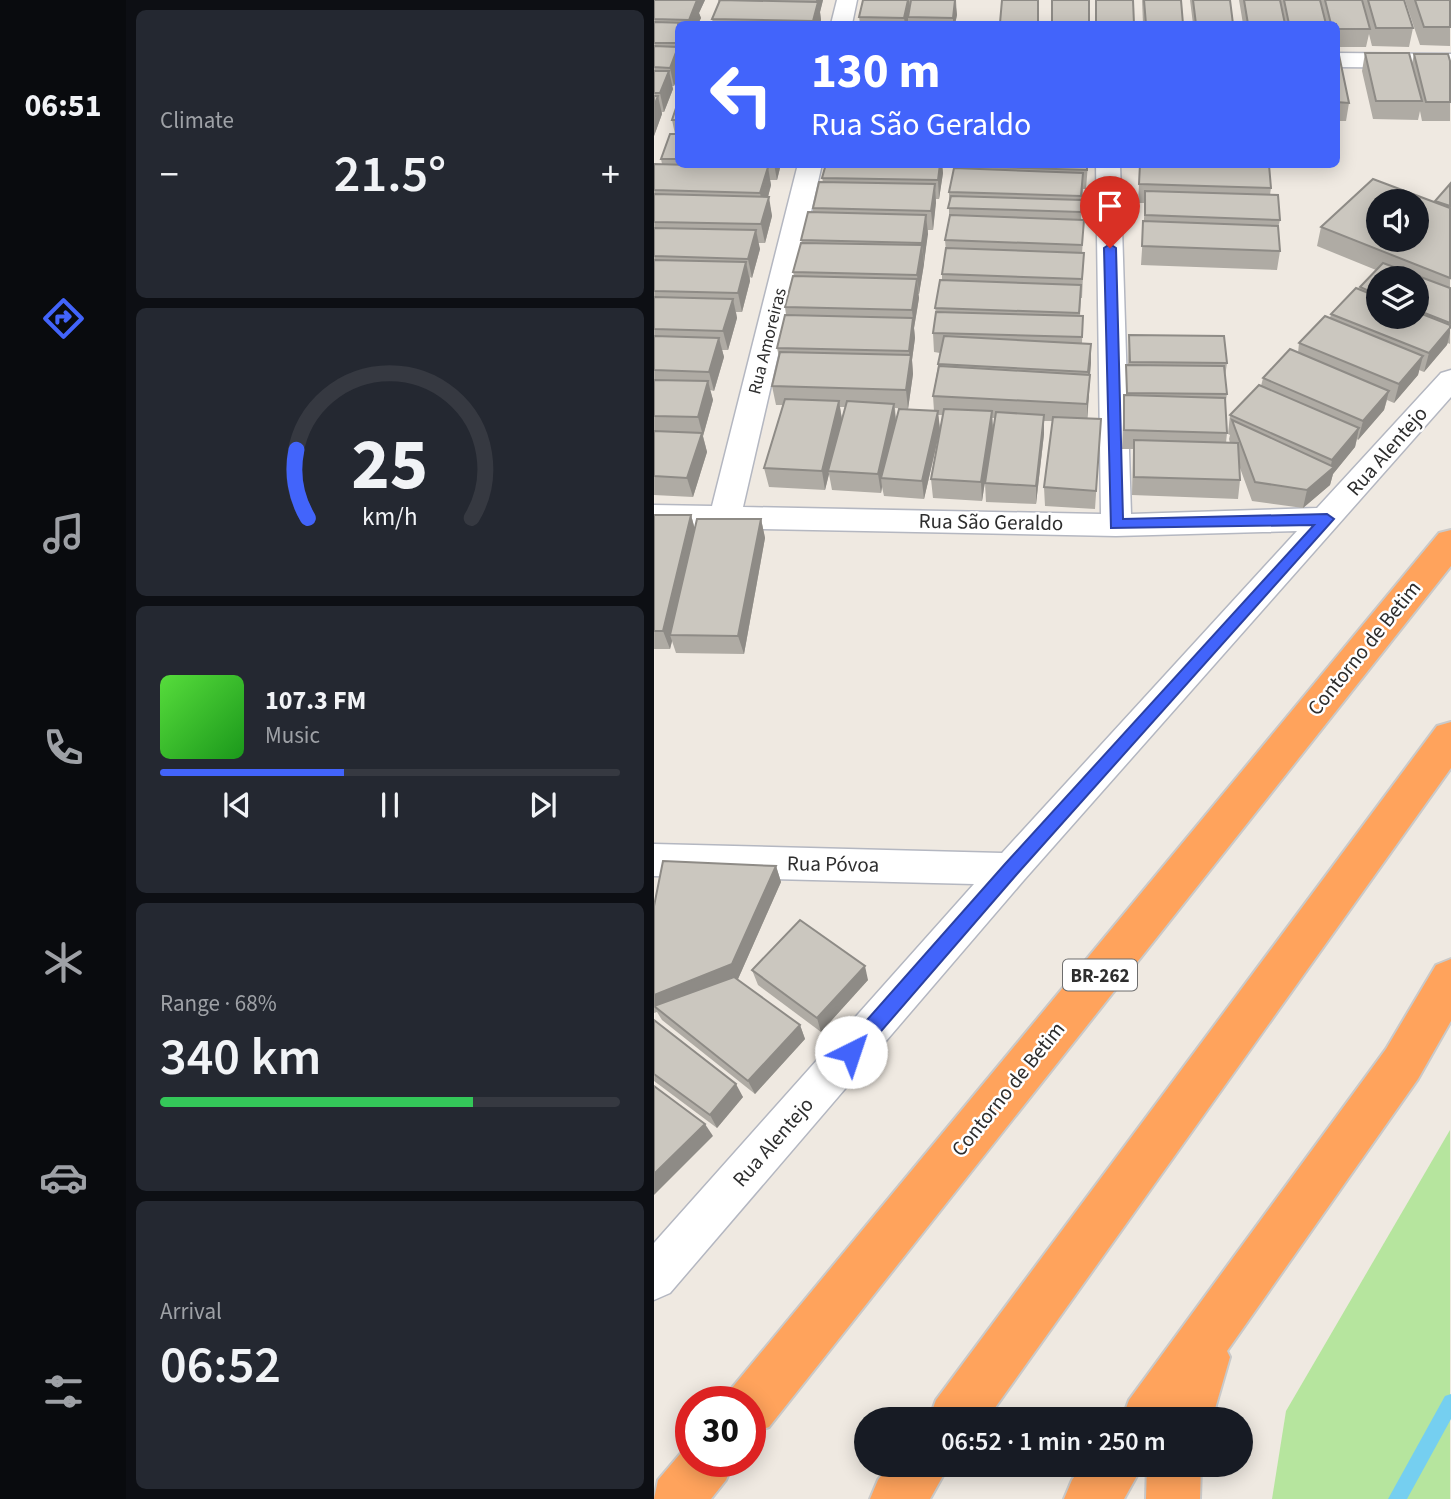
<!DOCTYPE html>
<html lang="en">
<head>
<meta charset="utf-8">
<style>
	body { margin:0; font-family:"Source Sans 3",sans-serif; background:#242831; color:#f1f3f6; height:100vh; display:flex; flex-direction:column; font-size:26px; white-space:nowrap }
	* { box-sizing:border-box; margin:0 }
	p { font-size:23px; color:#9ea1a6 }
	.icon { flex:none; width:38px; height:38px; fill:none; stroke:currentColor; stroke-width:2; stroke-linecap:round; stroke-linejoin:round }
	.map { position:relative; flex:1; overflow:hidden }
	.panel { display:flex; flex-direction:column; gap:10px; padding:10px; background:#0d0f14; width:528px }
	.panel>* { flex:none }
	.guide { position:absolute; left:21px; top:21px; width:665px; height:147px; border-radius:10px; box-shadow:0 4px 18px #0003; background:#4264fb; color:#fff; overflow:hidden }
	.tools { position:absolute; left:712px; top:189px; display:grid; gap:14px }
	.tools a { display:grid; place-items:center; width:63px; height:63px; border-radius:50%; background:#171b24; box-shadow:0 4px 18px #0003; font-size:35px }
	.speed { position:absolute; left:21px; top:1386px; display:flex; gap:14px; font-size:35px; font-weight:700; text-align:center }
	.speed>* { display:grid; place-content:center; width:91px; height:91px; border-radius:50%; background:#171b24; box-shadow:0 4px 18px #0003; line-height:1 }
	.speed .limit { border:10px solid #d22; background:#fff; color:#111 }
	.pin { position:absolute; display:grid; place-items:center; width:60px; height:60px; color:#fff; margin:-72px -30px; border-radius:50% 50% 50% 0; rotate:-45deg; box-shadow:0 0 7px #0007 }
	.pin .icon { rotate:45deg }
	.me { position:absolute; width:77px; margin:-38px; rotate:41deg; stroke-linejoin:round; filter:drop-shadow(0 0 5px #0008) }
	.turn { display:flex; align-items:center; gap:24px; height:147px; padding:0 21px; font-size:32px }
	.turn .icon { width:91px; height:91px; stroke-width:2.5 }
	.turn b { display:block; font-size:49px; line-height:60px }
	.big { font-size:52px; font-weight:600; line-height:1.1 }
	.panel .tile { flex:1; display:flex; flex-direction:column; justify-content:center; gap:10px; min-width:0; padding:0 24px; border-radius:10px; background:#242831 }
	.panel .dial { align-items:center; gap:0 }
	.dial svg { height:182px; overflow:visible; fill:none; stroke:#363941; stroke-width:7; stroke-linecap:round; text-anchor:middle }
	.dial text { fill:#f1f3f6; stroke:none }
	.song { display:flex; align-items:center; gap:21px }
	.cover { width:84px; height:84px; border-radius:10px; background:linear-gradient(135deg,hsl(110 70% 55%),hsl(120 70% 35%)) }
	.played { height:7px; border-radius:4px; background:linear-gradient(90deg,#4264fb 40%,#363941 40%) }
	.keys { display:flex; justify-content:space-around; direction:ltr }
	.heat { display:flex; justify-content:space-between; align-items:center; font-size:38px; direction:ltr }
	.charge { height:10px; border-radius:5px; background:linear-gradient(90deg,#34c759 68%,#363941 0) }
	.trip { position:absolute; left:200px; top:1407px; width:399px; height:70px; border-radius:35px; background:#171b24; box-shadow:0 4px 18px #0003; font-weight:600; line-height:70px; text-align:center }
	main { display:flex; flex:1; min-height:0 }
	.menu { display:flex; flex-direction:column; width:126px; justify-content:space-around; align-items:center; background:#090b0e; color:#9ea1a6 }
	.menu .icon { width:49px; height:49px }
	.menu .selected { color:#4264fb }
	.menu b { font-size:32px; color:#f1f3f6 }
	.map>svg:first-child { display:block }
	.green { fill:#b6e59e }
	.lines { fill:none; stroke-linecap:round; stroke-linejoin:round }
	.stream { fill:#75cff0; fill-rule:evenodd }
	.street-casing { stroke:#b4b7c1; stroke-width:3 }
	.highway-casing { stroke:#c9c9c9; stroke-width:4 }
	.street { fill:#fff; fill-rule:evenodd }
	.highway { fill:#ffa35c; fill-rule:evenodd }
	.wall { fill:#afaba4; fill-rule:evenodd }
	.shaded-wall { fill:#8e8b86 }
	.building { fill:#cbc7bf; stroke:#8e8b86; stroke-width:2; fill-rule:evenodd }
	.route { fill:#4264fb; stroke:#2b41a3; stroke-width:2 }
	.labels { text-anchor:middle; stroke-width:5; stroke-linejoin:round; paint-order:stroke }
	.far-street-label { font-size:18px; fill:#2e2e2e; stroke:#fff }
	.shield { fill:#fff; stroke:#6d6d6d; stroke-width:2 }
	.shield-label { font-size:19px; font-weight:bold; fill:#2e2e2e }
	.street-label { font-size:21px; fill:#2e2e2e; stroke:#fff }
</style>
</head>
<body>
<main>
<nav class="menu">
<b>06:51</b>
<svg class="icon selected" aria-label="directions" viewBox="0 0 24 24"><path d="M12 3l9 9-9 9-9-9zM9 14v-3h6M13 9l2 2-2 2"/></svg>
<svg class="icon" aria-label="music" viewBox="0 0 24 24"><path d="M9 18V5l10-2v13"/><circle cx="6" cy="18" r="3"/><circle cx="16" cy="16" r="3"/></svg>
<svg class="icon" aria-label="phone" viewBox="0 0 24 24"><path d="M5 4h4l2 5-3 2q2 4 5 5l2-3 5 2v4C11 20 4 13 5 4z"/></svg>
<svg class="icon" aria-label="climate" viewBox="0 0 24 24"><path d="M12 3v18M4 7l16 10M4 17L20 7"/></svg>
<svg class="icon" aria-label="car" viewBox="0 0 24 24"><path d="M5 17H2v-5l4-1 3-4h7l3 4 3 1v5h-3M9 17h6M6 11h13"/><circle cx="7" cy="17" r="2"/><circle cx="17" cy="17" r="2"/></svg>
<svg class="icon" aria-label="filters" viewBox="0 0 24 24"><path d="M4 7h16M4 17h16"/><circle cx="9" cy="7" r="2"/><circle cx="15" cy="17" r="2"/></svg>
</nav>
<section class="panel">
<div class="tile"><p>Climate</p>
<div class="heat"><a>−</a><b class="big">21.5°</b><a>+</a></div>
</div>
<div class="tile dial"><svg viewBox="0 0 100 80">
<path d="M14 69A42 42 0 1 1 86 69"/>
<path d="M14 69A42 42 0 0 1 9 39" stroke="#4264fb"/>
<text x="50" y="56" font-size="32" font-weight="700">25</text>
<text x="50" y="72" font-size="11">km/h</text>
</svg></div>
<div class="tile">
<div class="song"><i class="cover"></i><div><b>107.3 FM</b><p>Music</p></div></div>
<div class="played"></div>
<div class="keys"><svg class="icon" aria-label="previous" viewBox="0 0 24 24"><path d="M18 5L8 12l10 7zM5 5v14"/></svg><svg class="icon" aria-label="pause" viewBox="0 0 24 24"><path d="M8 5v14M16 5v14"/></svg><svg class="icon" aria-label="next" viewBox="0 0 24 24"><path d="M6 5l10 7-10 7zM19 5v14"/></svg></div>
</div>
<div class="tile"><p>Range · 68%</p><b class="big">340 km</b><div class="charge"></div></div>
<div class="tile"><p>Arrival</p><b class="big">06:52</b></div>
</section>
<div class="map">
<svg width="797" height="1499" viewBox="0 0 797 1499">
	<rect width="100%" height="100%" fill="#efe9e1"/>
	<polygon class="green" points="796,1130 796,1499 618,1499 632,1411"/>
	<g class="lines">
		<polygon class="stream" points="797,1394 797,1419 753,1499 734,1499 791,1396"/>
		<defs>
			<g id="street">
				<polygon points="183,0 203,0 198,24 177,24"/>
				<polygon points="682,53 797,54 797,68 682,67"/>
				<polygon points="144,164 168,164 89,507 447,514 442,164 466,164 477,514 663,508 787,373 797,370 797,397 370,880 16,1293 0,1300 0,1243 320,884 0,876 0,844 348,853 643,531 462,536 0,527 0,505 58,506"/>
			</g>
			<g id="highway">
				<polygon points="797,530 797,566 115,1427 96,1434 96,1402 72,1402 77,1389 785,533"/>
				<polygon points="797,722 797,768 333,1419 275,1419 282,1400 783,726"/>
				<polygon points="797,959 797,1021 764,1079 573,1351 576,1357 558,1419 468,1419 475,1400 732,1049 782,965"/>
				<polygon points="37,1441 37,1461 80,1461 72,1480 57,1499 0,1499 4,1480"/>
				<polygon points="235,1465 295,1465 276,1499 216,1499 224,1480"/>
				<polygon points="429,1465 489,1465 470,1499 410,1499 418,1480"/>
				<polygon points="493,1465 547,1465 546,1499 492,1499"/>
			</g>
		</defs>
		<use href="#street" class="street-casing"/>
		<use href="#highway" class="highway-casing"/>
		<use href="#street" class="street"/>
		<use href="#highway" class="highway"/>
	</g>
	<g class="wall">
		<polygon points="0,0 51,0 45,13 47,18 44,24 24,24 24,76 20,86 18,86 19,89 10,112 8,112 8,114 0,136"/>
		<polygon points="64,0 169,0 166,12 167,20 166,24 56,24 59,23 58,19 65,3"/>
		<polygon points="209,0 302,0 303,15 301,24 254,24 254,23 254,24 206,24 205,17"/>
		<polygon points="348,0 385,0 384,24 346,24"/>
		<polygon points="488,0 527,0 529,24 489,24"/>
		<polygon points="536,0 576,0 579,24 539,24"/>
		<polygon points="585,0 750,0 759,28 755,47 718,46 715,34 712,47 682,47 682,24 589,24"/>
		<polygon points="751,0 796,0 796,46 766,45"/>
		<polygon points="711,53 758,63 760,54 796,60 796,58 796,121 768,121 766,111 764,120 719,119 708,71"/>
		<polygon points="682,55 695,103 692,121 682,121"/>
		<polygon points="24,102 24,164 127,164 123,180 116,180 117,185 114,197 118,216 111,243 104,243 106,249 98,278 96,277 96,281 88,312 82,312 83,318 74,350 68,350 70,357 60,391 56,390 59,400 49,436 53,452 39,497 0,495 0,165 8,164 7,159 21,134 18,120"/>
		<path d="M288,164L289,173L285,199H282L279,230H274L270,264L265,294H264L265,298L260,328L261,338L258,360L259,374L254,409L241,408L242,420L280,411L279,396L286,353L280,352L279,333L282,313L281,308L288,280V274L292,251L291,240L295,218V192L304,168V164H434L432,189H429L428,207L427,220L429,239L428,253H430L428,298H427L426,316H429L428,343L437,363L433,418L447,419L441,509L391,506L390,487L399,421H390V434L382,504L332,502L331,483L341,418H338L339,430L328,501L279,498L277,479L289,415H284L286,430L270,499L230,496L228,487L227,493L178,490L175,474L171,490L115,487L110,468L129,405H122L118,386L125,357L123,348L132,315L131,307L140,276L139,272L148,243L147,240L159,212V208L169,182L168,178ZM186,407H191L188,419Z"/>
		<polygon points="486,164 615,164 617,188 616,195 626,220 624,228 626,251 623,270 487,265 491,203 484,203"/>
		<path d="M796,184V344L794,343L770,372L765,370L764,375L740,403L733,400L730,410L704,440L703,439L701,447L679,474L676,485L649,508L598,501L586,468V480L584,499L478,495L479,449H468L470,395H472V365H474L475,335L573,363L571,377L573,394L571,406L573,433L572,443H576L575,439L576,435L574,434L576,415L607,386L609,378L644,353L645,343L676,318L677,314L705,289L722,270L663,246L667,227L780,202ZM724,278H763V317H724Z"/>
		<polygon points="0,515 37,515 41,529 107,519 111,538 90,654 22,653 18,641 16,649 0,649"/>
		<polygon points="122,866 127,882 84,979 83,979 146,1025 151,1039 101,1094 8,1020 3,1012 0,1013 0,906"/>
		<polygon points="98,970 214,980 167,1032 104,985"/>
		<polygon points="0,1020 89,1097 63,1128 0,1081"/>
	</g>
	<g class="shaded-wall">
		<polygon points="41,0 51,0 45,13 47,18 44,24 36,24 35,20"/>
		<polygon points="162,0 169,0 166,12 167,20 166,24 159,24 159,21 163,7"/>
		<polygon points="254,0 255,0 256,14 254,17 254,24 251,24 250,18"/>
		<polygon points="301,0 303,15 301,24 299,24 299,18"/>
		<polygon points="24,47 24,76 20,86 16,68"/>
		<polygon points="15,71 19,89 10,112 6,93"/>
		<polygon points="4,96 8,114 0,136 0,106"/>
		<polygon points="120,164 127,164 123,180"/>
		<polygon points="286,164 288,164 289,173 285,199 284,180"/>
		<polygon points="114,167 117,185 110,212 106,193"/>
		<polygon points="281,184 282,203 279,230 277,211"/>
		<polygon points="115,197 118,216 111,243 107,224"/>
		<polygon points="272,215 274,234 270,262 268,243"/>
		<polygon points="102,230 106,249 98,278 94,259"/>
		<polygon points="268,245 270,264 265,294 263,275"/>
		<polygon points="92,262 96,281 88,312 84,293"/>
		<polygon points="263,279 265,298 260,328 261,338 258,360 259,374 254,409 252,390 256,365 255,351 259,320 258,310"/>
		<polygon points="79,299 83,318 74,350 69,331"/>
		<polygon points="796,328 796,333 793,345 770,372 775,353"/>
		<polygon points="65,338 70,357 60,391 55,372"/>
		<polygon points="437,344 437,363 434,391 434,372"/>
		<polygon points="769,356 764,375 740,403 745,384"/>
		<polygon points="436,375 435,394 433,423 433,404"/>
		<polygon points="54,381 59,400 49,436 44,417"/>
		<polygon points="735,391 730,410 704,440 709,421"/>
		<polygon points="185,401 188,420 174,471 175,474 171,490 168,471"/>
		<polygon points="240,404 242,423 227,478 228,487 227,493 224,474"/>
		<polygon points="284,411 286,430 270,499 268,481"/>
		<polygon points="338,411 339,430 328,501 327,482"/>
		<polygon points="390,415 390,434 382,504 382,486"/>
		<polygon points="705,428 701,447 679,474 676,485 649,508 653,490 676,470 678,460"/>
		<polygon points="48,433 53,452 39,497 33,478"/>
		<polygon points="37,515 42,534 16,635 18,641 16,649 9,631"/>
		<polygon points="107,519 111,538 90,654 84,636"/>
		<polygon points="122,866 127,882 84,979 6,1011 0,1006 0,995"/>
		<polygon points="211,966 214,980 167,1032 163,1018"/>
		<polygon points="146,1025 151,1039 101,1094 94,1081"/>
		<polygon points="82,1084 89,1097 63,1128 56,1115"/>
		<polygon points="51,1124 59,1136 0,1195 0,1174"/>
	</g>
	<g class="building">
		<polygon points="0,0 43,0 35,20 0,19"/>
		<polygon points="66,0 164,2 159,21 58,19"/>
		<polygon points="209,0 254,0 250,18 205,17"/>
		<polygon points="257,0 301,0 299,18 254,17"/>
		<polygon points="348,0 384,0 384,24 346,23"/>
		<rect x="398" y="0" width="37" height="24"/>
		<polygon points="442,0 479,0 480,24 442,24"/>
		<polygon points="490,0 527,0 529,24 492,24"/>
		<polygon points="539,0 576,0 579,24 542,24"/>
		<polygon points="590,0 626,0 631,24 594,24"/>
		<polygon points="630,0 666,0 672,24 635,24"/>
		<polygon points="671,0 708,0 716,29 682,29 682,24 677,24"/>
		<polygon points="714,0 750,0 759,28 722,28"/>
		<polygon points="761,0 796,0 796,27 770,27"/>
		<polygon points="0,22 34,23 33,24 24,24 24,43 0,43"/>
		<polygon points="56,23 156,24 56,24"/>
		<polygon points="0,46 24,47 16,68 0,67"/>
		<polygon points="711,53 755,53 768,101 722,101"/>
		<polygon points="760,54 794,54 796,61 796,102 772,102"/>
		<polygon points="682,55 685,55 695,103 682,102"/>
		<polygon points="0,71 15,71 6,93 0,93"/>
		<polygon points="0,96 4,96 0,106"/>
		<polygon points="24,102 24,120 18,120"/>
		<polygon points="16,134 24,134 24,159 7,159"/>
		<polygon points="0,164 114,167 106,193 0,190"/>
		<polygon points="172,164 286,164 284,180 168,178"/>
		<polygon points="304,164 433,164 433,170 304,166"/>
		<polygon points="486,164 615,165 617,188 485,184"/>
		<polygon points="300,168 429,173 427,196 295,192"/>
		<path d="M719,179L796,208V278L667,227ZM724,201H763V240H724Z"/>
		<polygon points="165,182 281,184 277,211 159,208"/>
		<polygon points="796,184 796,206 781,201"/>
		<polygon points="491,191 624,195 626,220 491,215"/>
		<polygon points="0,194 115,197 107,224 0,222"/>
		<polygon points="297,196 428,200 427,212 294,208"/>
		<polygon points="154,212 272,215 268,243 147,240"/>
		<polygon points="296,215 430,220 428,245 291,240"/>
		<polygon points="489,221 624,226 626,251 488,246"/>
		<polygon points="0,228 102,230 94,259 0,256"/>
		<polygon points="147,243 268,245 263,275 139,272"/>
		<polygon points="292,248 430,253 428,279 288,274"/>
		<polygon points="0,260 92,262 84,293 0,291"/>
		<polygon points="729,263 796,288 796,323 763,310 763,278 724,278 724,295 706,287"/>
		<polygon points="139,276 263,279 258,310 131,307"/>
		<polygon points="286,280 427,285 425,313 281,308"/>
		<polygon points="702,288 724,297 724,317 763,317 763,312 796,325 796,328 775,353 677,314"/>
		<polygon points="0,297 79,299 69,331 0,329"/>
		<polygon points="282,312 429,316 428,337 279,333"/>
		<polygon points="131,315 259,318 255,351 123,348"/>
		<polygon points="671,316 769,356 745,384 645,343"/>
		<polygon points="475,335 570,336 573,363 476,362"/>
		<polygon points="0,336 65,338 55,372 0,370"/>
		<polygon points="290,336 437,344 434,372 284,364"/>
		<polygon points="636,349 735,391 709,421 609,378"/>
		<polygon points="126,352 257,355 252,390 118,386"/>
		<polygon points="472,365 570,366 573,394 473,393"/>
		<polygon points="285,366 436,375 433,404 279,396"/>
		<polygon points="0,380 54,381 44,417 0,416"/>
		<polygon points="605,385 705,428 678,460 576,415"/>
		<polygon points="470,395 571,398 573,433 470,430"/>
		<polygon points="131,399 185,401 168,471 110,468"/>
		<polygon points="193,401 240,404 224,474 174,471"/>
		<polygon points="245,409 284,411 268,481 227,478"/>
		<polygon points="290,409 338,411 327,482 277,479"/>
		<polygon points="342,412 390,415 382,486 331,483"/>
		<polygon points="399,417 447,419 442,491 390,487"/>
		<polygon points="578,420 680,467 653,490 601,482"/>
		<polygon points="0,431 48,433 33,478 0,476"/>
		<polygon points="480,440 584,443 586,480 480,477"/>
		<polygon points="0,515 37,515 9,631 0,631"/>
		<polygon points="43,519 107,519 84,636 16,635"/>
		<polygon points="9,861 122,866 78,964 0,995 0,906"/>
		<polygon points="146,920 211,966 163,1018 98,970"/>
		<polygon points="80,977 146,1025 94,1081 0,1006"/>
		<polygon points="0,1020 82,1084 56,1115 0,1074"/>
		<polygon points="0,1086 51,1124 0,1174"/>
	</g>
	<polygon class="route" points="456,244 462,248 469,519 673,514 680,519 363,874 203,1059 197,1061 190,1059 187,1052 190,1046 351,864 660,525 457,528 450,248"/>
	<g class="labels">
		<g class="far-street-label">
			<text transform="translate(113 341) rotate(-76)" y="6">Rua Amoreiras</text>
		</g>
		<rect class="shield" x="409" y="959.5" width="74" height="31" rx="5"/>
		<g class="shield-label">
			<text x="446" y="982">BR-262</text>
		</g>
		<g class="street-label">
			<text transform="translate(733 451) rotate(-49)" y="7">Rua Alentejo</text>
			<text transform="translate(337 522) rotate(1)" y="7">Rua São Geraldo</text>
			<text transform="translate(710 648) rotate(-51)" y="7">Contorno de Betim</text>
			<text transform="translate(179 864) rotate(1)" y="7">Rua Póvoa</text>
			<text transform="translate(354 1089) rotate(-51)" y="7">Contorno de Betim</text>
			<text transform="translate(119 1142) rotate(-49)" y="7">Rua Alentejo</text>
		</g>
	</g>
</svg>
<div class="tools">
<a><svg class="icon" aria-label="sound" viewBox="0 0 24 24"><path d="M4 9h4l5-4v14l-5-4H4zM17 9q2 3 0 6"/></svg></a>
<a><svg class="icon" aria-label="layers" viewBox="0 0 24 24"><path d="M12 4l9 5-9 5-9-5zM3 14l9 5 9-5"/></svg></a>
</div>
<div class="speed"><div class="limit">30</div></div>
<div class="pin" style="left:456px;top:248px;background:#d93025"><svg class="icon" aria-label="arrive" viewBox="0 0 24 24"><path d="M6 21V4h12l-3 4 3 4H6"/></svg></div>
<svg class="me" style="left:197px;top:1052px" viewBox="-20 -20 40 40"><circle r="19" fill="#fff"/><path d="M0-13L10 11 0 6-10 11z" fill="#4264fb"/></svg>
<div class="trip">06:52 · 1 min · 250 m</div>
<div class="guide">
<div class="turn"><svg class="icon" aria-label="left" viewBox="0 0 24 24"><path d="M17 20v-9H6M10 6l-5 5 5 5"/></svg><div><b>130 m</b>Rua São Geraldo</div></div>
</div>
</div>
</main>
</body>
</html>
